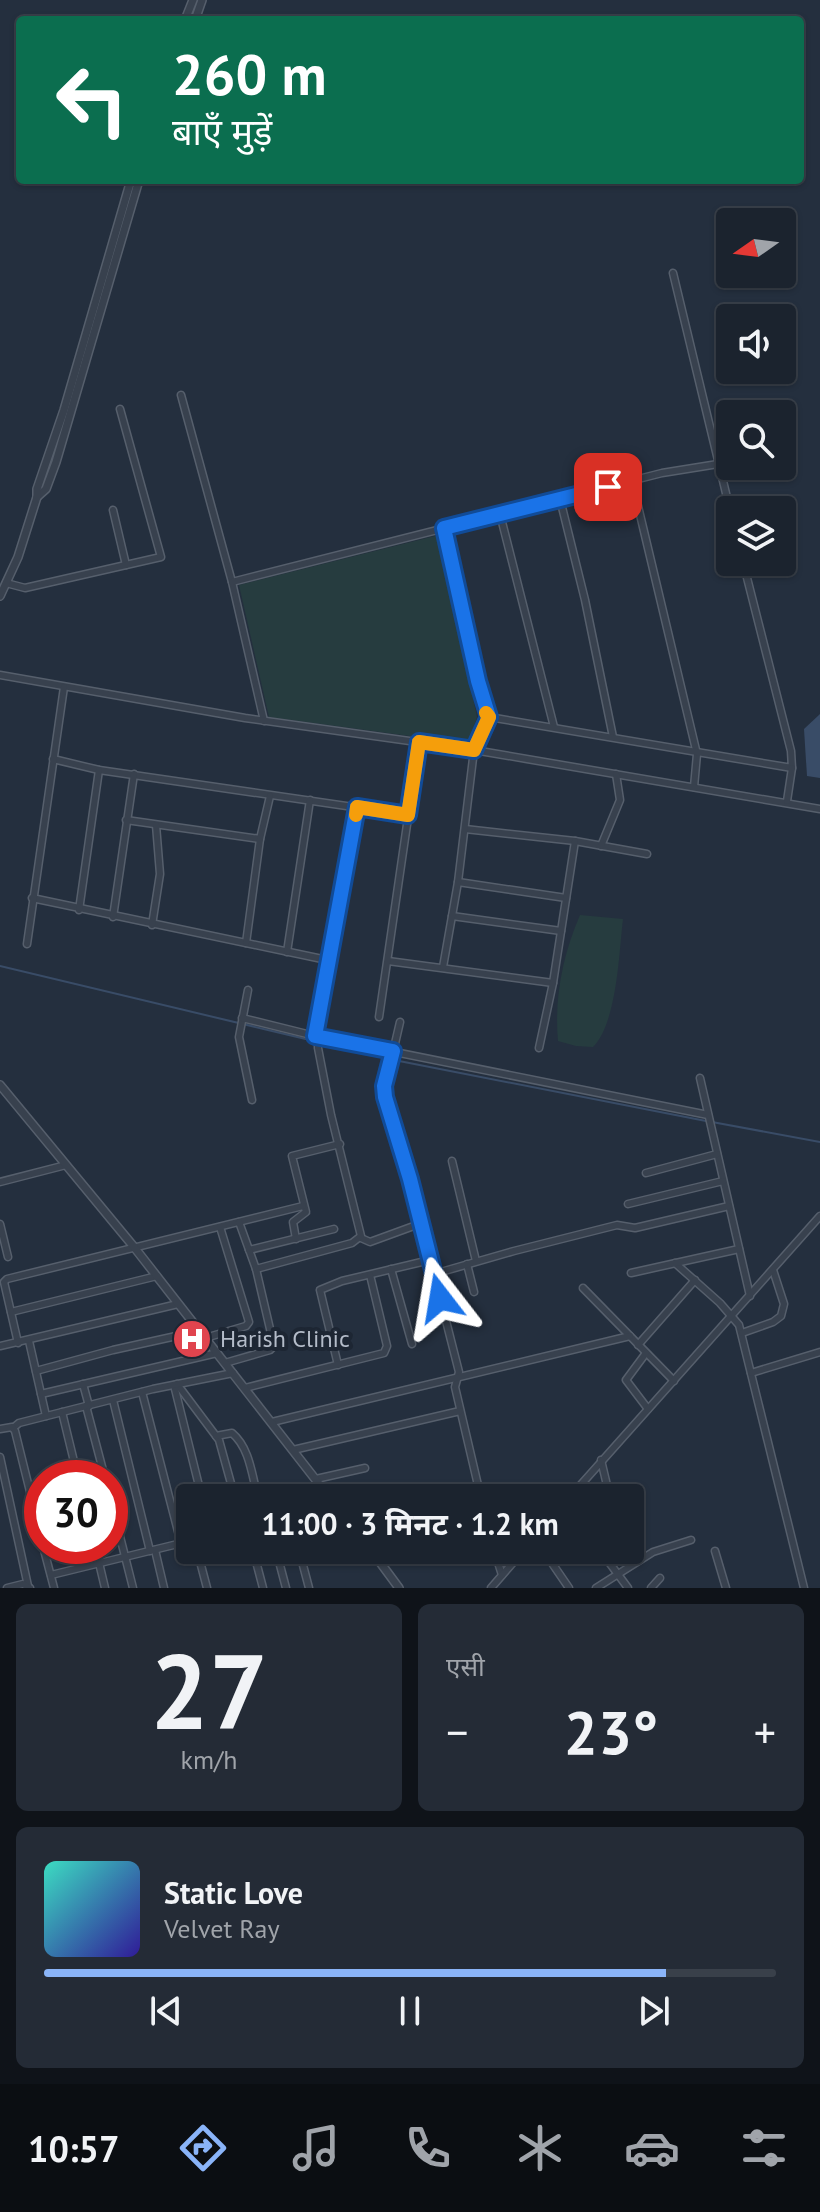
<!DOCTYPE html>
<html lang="hi">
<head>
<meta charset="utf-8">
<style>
	body { margin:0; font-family:"PT Sans","Noto Sans Devanagari",sans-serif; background:#242b36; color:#f1f3f6; height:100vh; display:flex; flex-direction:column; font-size:30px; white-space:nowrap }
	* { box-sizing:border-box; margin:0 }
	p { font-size:26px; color:#a0a4aa }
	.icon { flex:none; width:44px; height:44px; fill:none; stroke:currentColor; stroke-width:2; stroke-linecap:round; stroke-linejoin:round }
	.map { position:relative; height:1588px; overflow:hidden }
	.panel { display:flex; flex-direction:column; gap:16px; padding:16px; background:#0f1319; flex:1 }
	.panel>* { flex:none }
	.top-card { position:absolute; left:16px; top:16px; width:788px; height:168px; border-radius:8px; box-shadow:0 2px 6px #0004,0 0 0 2px #39404a; background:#0b6e4f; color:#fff; overflow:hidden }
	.needle { width:52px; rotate:256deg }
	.buttons { position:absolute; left:716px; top:208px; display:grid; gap:16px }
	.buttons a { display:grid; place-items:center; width:80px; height:80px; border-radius:8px; background:#1b232e; box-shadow:0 2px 6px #0004,0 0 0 2px #39404a; font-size:40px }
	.speed { position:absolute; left:24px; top:1460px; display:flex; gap:16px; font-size:40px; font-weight:700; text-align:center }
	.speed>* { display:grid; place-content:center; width:104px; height:104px; border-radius:50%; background:#1b232e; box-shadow:0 2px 6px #0004,0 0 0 2px #39404a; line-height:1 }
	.speed .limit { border:12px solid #d22; background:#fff; color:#111 }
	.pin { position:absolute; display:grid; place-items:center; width:68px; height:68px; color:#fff; margin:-34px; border-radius:16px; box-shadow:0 4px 12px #0006 }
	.me { position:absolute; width:88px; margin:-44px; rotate:346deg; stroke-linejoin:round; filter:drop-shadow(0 0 6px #0008) }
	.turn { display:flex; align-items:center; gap:28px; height:168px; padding:0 24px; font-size:36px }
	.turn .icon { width:104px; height:104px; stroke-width:2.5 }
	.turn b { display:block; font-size:56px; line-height:68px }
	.big { font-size:60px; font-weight:700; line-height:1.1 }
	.panel .card { flex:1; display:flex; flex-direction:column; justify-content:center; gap:12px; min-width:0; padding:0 28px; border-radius:12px; background:#242b36 }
	.panel .dial { align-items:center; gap:0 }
	.dial b { font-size:104px; line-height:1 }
	.song { display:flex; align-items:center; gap:24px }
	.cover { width:96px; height:96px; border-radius:12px; background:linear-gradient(135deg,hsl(170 70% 55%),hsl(250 70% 35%)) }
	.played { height:8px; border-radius:4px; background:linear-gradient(90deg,#8ab4f8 85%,#39404a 85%) }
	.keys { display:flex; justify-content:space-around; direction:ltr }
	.heat { display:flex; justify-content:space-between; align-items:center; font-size:44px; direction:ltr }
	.panel .tiles { flex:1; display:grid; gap:16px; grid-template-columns:1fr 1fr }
	.card:last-child { grid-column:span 2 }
	.trip { position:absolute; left:176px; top:1484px; width:468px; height:80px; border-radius:8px; background:#1b232e; box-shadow:0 2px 6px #0004,0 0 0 2px #39404a; font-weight:700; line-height:80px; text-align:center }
	.dock { display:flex; height:128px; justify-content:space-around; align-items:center; background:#0b0e12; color:#a0a4aa }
	.dock .icon { width:56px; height:56px }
	.dock .active { color:#8ab4f8 }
	.dock b { font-size:36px; color:#f1f3f6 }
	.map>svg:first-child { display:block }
	.green { fill:#263c3f }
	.water { fill:#394c67 }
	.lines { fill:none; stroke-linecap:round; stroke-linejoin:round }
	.stream { stroke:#394c67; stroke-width:2 }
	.minor-casing { stroke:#565f6c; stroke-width:9 }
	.tertiary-casing { stroke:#565f6c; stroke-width:10 }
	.minor { stroke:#38414e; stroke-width:6 }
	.tertiary { stroke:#38414e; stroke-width:7 }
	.route-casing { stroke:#114b97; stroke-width:20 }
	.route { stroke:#1a73e8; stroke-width:14 }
	.slow { stroke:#f59e0b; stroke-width:14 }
	.labels { text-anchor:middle; stroke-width:8; stroke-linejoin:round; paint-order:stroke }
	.poi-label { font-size:24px; fill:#b4bcc9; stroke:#1d2633; text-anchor:start }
</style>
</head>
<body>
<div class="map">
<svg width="820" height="1588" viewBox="0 0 820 1588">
	<rect width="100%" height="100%" fill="#242f3e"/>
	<g class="green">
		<polygon points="439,535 477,717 469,744 269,717 239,585"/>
		<path d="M580,915L623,919C619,953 617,1023 593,1047L576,1046L558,1041C554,998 563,954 580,915Z"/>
	</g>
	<polygon class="water" points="820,714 820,778 807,776 804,729"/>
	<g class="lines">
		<g class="stream">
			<polyline points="0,966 314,1041"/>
			<polyline points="320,1042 388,1058"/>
			<polyline points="394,1060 706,1121"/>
			<polyline points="712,1122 820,1142"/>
		</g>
		<defs>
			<g id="minor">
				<polyline points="673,273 730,510"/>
				<polyline points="181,395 232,582 264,721"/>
				<polyline points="632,481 697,754 694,787"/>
				<polyline points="560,499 585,600 613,737"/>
				<polyline points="113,510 126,565"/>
				<polyline points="500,514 554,727"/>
				<polyline points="444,528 478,681 489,717 792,768 791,751 743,562"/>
				<polyline points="232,582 662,473 718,464"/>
				<polyline points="6,583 25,588 161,557 120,409"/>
				<polyline points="0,675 245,718 474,750 820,809"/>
				<polyline points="53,759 99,770 408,815"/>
				<polyline points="787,801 792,768"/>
				<polyline points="126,820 260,839"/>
				<polyline points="465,829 575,841 647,854"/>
				<polyline points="601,846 620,800 616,774"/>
				<polyline points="458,882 566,898"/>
				<polyline points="32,898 327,960"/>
				<polyline points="79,910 99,770"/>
				<polyline points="452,916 561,931"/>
				<polyline points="113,917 134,774"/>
				<polyline points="152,925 160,874 156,825"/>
				<polyline points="246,943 260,839 270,796"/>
				<polyline points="27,944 64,687"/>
				<polyline points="287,952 310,800"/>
				<polyline points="388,961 553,983"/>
				<polyline points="443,967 458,882 474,750 489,717"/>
				<polyline points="248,990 239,1037 252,1100"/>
				<polyline points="379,1017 419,742"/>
				<polyline points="242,1018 315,1036 708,1115"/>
				<polyline points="400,1022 384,1091 410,1179 459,1372 455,1387 481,1498"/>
				<polyline points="315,1036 357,807"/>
				<polyline points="539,1048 553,983 575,841"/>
				<polyline points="700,1078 750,1296"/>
				<polyline points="452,1161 476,1261"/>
				<polyline points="646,1173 717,1154"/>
				<polyline points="0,1182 66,1165"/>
				<polyline points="628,1204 723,1181"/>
				<polyline points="0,1224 8,1257"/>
				<polyline points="361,1238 370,1242 422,1223"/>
				<polyline points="296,1239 293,1222 306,1212 292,1156 340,1144"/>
				<polyline points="249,1250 334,1229"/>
				<polyline points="675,1263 720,1303 739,1325 804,1588"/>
				<polyline points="467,1264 474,1292"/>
				<polyline points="256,1269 352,1243 361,1236 331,1115 318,1048 318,1036"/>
				<polyline points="391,1269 412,1344"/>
				<polyline points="631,1273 739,1249"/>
				<polyline points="434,1274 514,1251 617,1225 635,1228 729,1206"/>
				<polyline points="583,1288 674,1381"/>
				<polyline points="11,1312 157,1276"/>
				<polyline points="742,1333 773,1322 781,1316 784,1304 773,1270"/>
				<polyline points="205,1338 246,1326 249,1322 220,1227"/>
				<polyline points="29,1341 46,1416"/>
				<polyline points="18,1343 4,1282 7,1279 303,1206"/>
				<polyline points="638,1345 695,1280"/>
				<polyline points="0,1346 178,1304"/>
				<polyline points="646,1353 626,1380 648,1409"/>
				<polyline points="225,1363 270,1350 274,1346 256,1269 239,1222"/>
				<polyline points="338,1365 320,1290 342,1281 430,1260"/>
				<polyline points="36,1371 113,1350 199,1331"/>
				<polyline points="751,1373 820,1352"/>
				<polyline points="83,1384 89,1406"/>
				<polyline points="177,1384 219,1440 235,1498"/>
				<polyline points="174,1385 202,1498"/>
				<polyline points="245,1388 384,1353 387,1346 370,1275"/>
				<polyline points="142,1392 181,1543"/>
				<polyline points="41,1394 217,1353"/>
				<polyline points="113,1400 150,1551"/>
				<polyline points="86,1406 105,1478"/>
				<polyline points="62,1412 78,1478"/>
				<polyline points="272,1422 630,1336"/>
				<polyline points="13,1428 19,1423 153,1389 233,1373"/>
				<polyline points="0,1429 12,1427 15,1431 42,1540"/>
				<path d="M216,1436L232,1433C250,1448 252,1476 258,1498"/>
				<polyline points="293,1450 460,1411"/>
				<polyline points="0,1457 28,1586"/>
				<polyline points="601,1460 610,1498"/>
				<polyline points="316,1479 365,1468"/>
				<polyline points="110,1497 133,1588"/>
				<polyline points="569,1498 820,1216"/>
				<polyline points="43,1546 54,1588"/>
				<polyline points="95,1546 105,1588"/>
				<polyline points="155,1550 164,1588"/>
				<polyline points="197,1550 207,1588"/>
				<polyline points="253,1550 263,1588"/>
				<polyline points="276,1550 286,1588"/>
				<polyline points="299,1550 309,1588"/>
				<polyline points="494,1550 502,1575"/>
				<polyline points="543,1550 569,1588"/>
				<polyline points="600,1550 628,1588"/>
				<polyline points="715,1551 726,1588"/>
				<polyline points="51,1575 190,1541"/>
				<polyline points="7,1588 23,1584 30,1588"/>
				<polyline points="491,1588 524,1550"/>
				<polyline points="596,1588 653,1552 691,1540"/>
				<polyline points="651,1588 660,1578"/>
			</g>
			<g id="tertiary">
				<polyline points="185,20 193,0"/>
				<polyline points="195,20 202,0"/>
				<polyline points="37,497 46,489 56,462 139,180"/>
				<polyline points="0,596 18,557 37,497 37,489 64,410 131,180"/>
				<polyline points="0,1085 134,1247 330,1498"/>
				<polyline points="371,1550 399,1588"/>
			</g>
		</defs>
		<use href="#minor" class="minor-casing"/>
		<use href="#tertiary" class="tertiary-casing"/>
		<use href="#minor" class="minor"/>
		<use href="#tertiary" class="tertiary"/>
	</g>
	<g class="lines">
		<defs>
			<polyline id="route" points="440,1298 410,1179 385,1097 384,1086 393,1051 315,1036 357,807 408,815 419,742 474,750 489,717 478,681 444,528 608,487"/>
		</defs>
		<use href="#route" class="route-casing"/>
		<use href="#route" class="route"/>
		<polyline class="slow" points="356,815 357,807 408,815 419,742 474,750 489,717 486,713"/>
	</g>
	<defs>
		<symbol id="hospital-disc" viewBox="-11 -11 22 22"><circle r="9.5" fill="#e0444e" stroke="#1d2633"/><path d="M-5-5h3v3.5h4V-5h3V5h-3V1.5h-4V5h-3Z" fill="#fff"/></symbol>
	</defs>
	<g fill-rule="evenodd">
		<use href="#hospital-disc" x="170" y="1317" width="44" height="44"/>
	</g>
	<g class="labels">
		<g class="poi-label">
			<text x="220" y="1347">Harish Clinic</text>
		</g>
	</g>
</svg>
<div class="buttons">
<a><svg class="needle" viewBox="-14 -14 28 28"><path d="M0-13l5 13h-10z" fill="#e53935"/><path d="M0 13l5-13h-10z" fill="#a0a4aa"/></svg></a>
<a><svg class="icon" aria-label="sound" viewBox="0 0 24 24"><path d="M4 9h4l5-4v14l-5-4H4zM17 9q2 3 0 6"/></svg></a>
<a><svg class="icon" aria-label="search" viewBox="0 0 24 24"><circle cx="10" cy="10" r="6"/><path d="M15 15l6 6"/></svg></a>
<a><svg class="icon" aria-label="layers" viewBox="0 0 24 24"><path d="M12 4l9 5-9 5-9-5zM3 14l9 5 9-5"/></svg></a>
</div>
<div class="speed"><div class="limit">30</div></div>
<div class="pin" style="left:608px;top:487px;background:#d93025"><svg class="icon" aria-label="arrive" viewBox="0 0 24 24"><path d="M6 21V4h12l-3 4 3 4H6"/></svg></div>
<svg class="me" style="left:440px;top:1298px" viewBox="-20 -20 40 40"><path d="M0-17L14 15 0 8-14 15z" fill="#1a73e8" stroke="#fff" stroke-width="4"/></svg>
<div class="trip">11:00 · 3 मिनट · 1.2 km</div>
<div class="top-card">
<div class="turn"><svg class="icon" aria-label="left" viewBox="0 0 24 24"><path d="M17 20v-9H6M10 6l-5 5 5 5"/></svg><div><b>260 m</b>बाएँ मुड़ें</div></div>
</div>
</div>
<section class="panel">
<div class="tiles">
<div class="card dial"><b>27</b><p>km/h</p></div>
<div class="card"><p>एसी</p>
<div class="heat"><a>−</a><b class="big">23°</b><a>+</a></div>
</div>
<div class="card">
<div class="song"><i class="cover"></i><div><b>Static Love</b><p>Velvet Ray</p></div></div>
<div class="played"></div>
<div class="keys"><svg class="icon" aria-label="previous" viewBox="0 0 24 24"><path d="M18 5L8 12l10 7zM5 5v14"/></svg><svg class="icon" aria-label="pause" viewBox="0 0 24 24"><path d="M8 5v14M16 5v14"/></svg><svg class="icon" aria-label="next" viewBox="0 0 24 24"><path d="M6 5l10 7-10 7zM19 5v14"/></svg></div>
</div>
</div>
</section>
<nav class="dock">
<b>10:57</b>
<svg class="icon active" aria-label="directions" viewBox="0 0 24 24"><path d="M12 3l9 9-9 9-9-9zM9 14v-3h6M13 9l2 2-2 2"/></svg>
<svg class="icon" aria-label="music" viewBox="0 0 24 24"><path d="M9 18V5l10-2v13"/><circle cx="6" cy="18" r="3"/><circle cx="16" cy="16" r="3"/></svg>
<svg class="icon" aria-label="phone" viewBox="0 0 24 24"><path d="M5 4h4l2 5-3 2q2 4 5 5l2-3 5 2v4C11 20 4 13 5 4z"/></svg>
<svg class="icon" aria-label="climate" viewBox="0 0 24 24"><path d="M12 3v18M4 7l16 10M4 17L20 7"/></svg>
<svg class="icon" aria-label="car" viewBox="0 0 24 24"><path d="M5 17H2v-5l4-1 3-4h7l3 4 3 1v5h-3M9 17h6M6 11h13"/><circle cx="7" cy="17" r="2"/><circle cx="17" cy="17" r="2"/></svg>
<svg class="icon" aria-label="filters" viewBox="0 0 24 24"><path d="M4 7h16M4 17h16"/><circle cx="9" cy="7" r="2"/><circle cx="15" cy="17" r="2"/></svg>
</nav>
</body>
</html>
